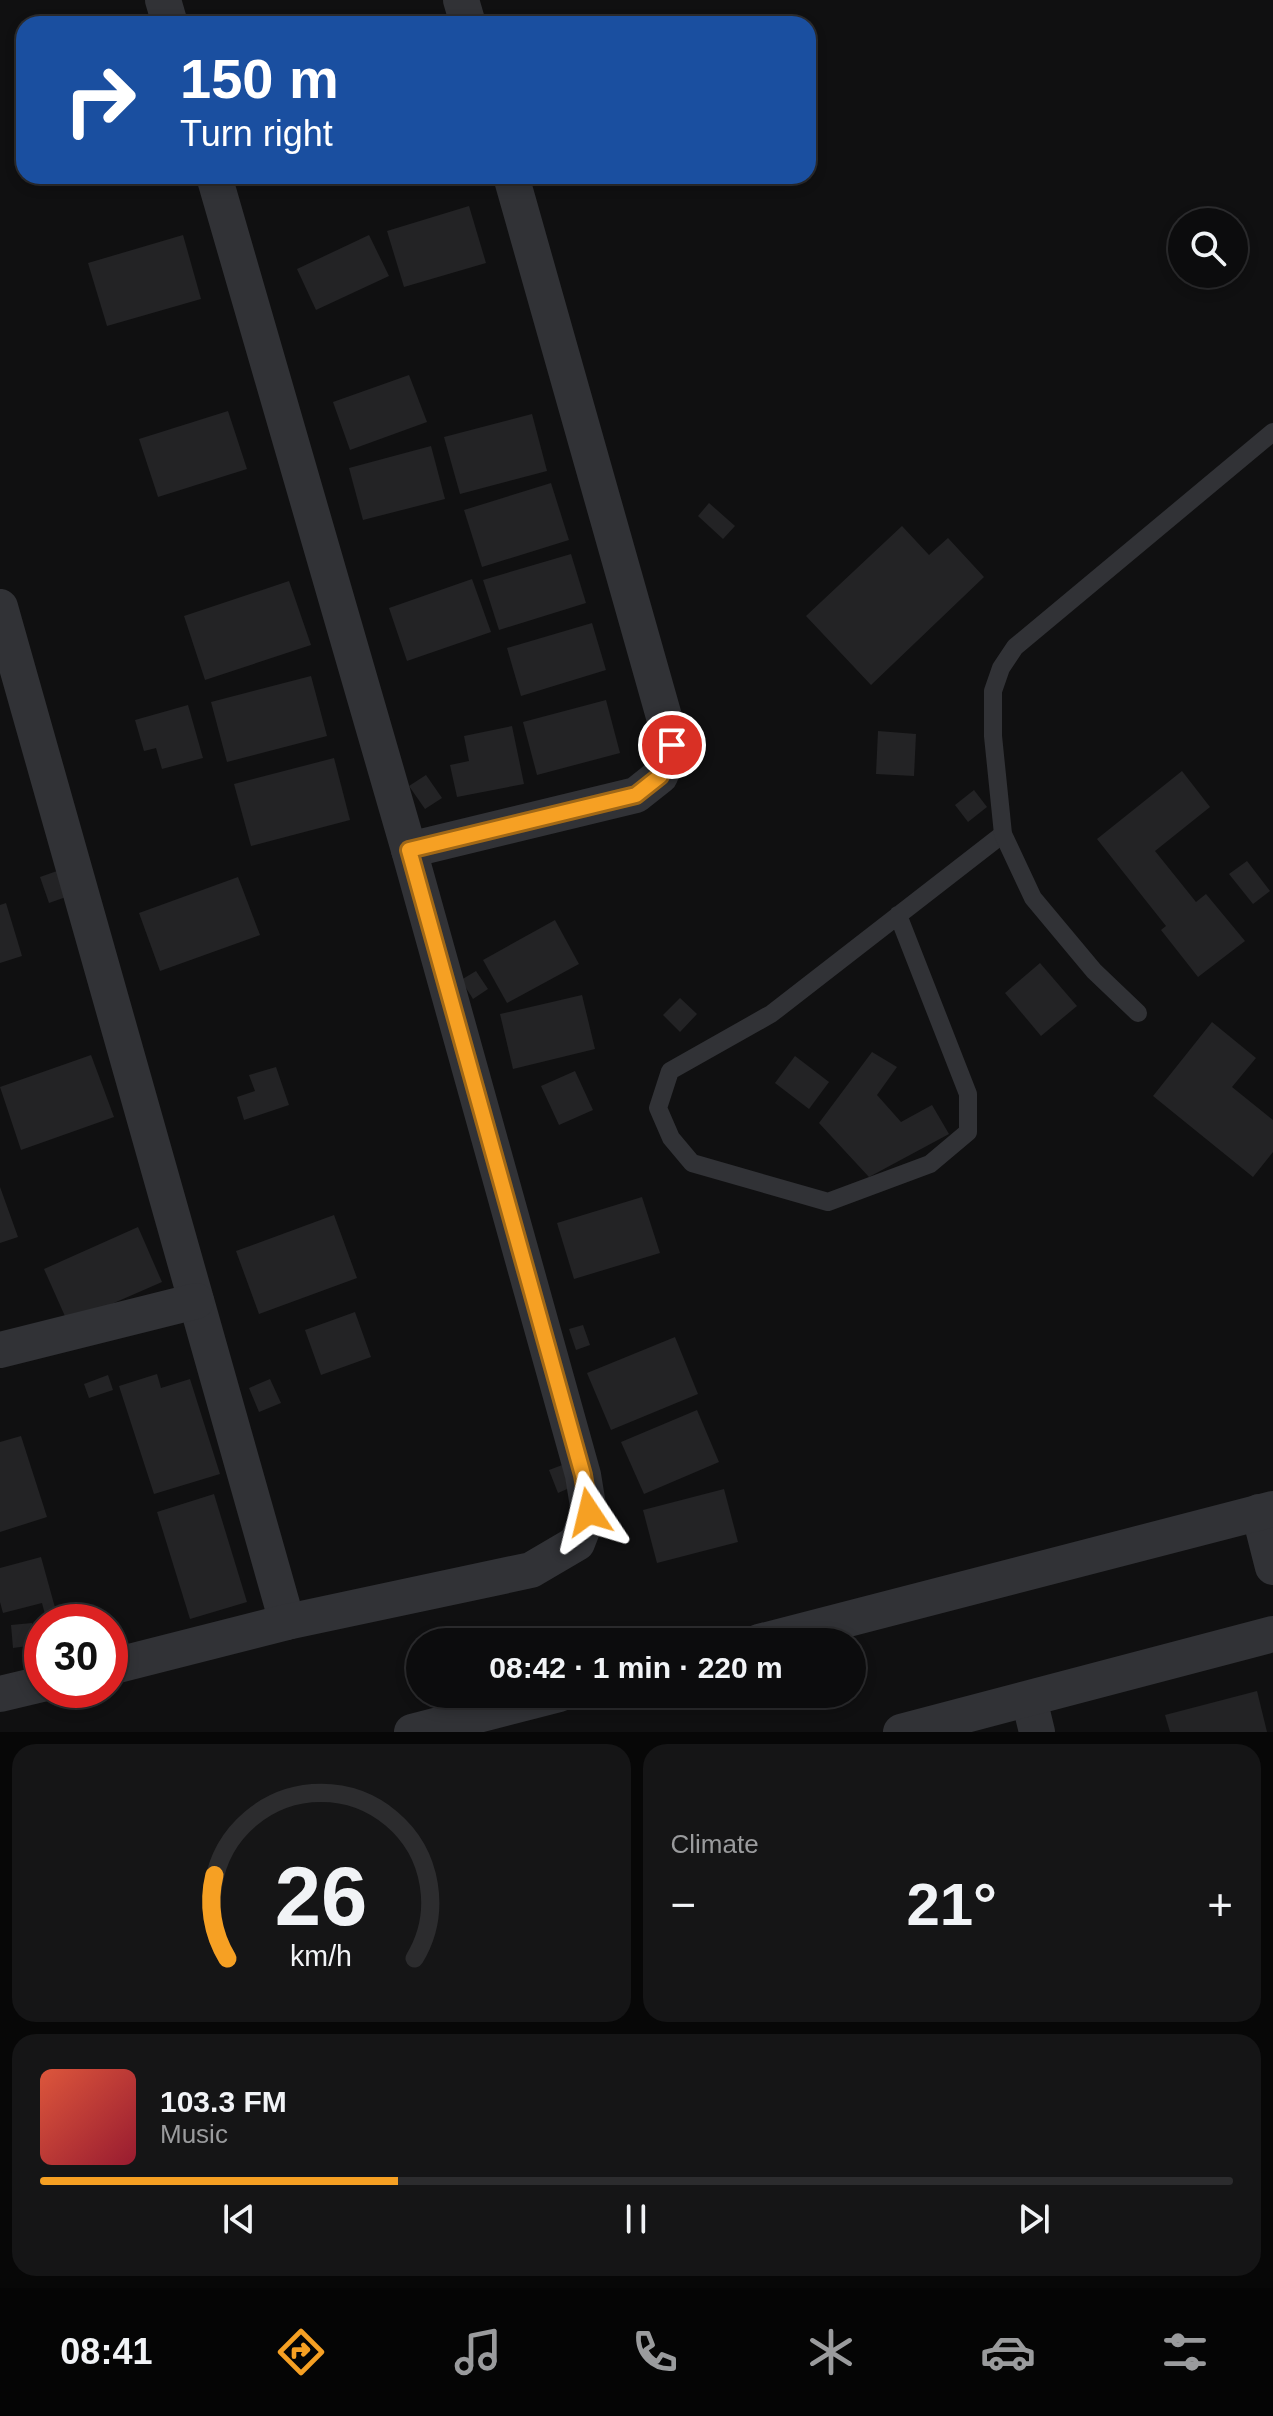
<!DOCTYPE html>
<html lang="en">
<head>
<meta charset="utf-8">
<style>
	body { margin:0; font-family:Arial,sans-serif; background:#151516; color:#f1f3f6; height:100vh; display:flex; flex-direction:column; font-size:30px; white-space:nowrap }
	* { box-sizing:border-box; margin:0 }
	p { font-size:26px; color:#9a9b9d }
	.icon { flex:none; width:44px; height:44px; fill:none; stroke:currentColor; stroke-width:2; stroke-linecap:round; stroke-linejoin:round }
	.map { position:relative; height:1732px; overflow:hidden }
	.drawer { display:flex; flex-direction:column; gap:12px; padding:12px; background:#070707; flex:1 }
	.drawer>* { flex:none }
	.hud { position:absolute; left:16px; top:16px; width:800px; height:168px; border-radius:24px; box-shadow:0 4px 12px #0003,0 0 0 2px #2c2c2e; background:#1a4fa0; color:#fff; overflow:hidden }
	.controls { position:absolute; left:1168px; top:208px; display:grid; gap:16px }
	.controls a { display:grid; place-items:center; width:80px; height:80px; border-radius:50%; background:#0c0c0d; box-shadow:0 4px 12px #0003,0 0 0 2px #2c2c2e; font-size:40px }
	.speed { position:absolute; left:24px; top:1604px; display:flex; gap:16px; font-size:40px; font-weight:700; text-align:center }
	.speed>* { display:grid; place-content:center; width:104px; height:104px; border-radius:50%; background:#0c0c0d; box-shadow:0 4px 12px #0003,0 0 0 2px #2c2c2e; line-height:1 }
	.speed .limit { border:12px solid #d22; background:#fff; color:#111 }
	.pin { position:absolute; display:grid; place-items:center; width:68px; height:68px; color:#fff; margin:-34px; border:4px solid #fff; border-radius:50%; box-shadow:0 2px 8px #0007 }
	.me { position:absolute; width:88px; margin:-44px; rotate:350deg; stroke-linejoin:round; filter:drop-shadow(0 0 6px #0008) }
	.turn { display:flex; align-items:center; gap:28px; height:168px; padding:0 32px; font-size:36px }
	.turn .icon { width:104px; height:104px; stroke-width:2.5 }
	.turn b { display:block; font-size:56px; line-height:68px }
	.big { font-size:60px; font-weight:800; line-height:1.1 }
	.drawer .card { flex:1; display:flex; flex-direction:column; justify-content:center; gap:12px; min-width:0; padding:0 28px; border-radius:24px; background:#151516 }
	.drawer .dial { align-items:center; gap:0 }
	.dial svg { height:208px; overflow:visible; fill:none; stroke:#2c2c2e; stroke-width:7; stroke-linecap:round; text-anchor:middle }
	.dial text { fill:#f1f3f6; stroke:none }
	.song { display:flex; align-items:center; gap:24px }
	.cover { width:96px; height:96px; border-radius:12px; background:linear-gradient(135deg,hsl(10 70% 55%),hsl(350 70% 35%)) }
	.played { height:8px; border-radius:4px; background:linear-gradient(90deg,#f6a023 30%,#2c2c2e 30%) }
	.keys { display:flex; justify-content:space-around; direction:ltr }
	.heat { display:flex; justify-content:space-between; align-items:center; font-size:44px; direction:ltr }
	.drawer .tiles { flex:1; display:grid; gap:12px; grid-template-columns:1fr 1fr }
	.card:last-child { grid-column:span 2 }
	.trip { position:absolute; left:406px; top:1628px; width:460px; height:80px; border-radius:40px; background:#0c0c0d; box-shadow:0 4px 12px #0003,0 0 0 2px #2c2c2e; font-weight:800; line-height:80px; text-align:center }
	.tabs { display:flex; height:128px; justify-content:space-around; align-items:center; background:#050505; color:#9a9b9d }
	.tabs .icon { width:56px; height:56px }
	.tabs .on { color:#f6a023 }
	.tabs b { font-size:36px; color:#f1f3f6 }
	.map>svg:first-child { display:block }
	.building { fill:#232325 }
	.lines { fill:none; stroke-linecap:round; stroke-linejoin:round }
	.lane { stroke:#313236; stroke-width:18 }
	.street { stroke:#313236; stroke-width:36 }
	.route-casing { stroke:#a06817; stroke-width:20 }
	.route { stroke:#f6a023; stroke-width:14 }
</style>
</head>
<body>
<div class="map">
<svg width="1273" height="1732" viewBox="0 0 1273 1732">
	<rect width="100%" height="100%" fill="#101011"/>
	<g class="building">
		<polygon points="469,206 486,263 404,287 387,231"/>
		<polygon points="183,235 201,299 107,326 88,263"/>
		<polygon points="369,235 389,276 316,310 297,269"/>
		<polygon points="409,375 427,422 350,450 333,402"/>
		<polygon points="228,411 247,469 158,497 139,439"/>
		<polygon points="532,414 547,471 460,494 444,437"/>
		<polygon points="431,446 445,499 363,520 349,468"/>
		<polygon points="551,483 569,540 482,567 464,510"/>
		<polygon points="709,503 735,526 723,539 698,516"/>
		<polygon points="902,526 929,555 948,538 984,577 871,685 806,616"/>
		<polygon points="571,554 586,603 499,630 483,580"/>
		<polygon points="472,579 491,632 407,661 389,608"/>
		<polygon points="289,581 311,645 205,680 184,616"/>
		<polygon points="592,623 606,670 521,696 507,648"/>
		<polygon points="311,676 327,736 227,762 211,702"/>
		<polygon points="606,700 620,753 537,775 523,722"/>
		<polygon points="188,705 203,758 162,769 156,748 144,751 135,720"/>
		<polygon points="512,726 524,784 457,797 450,765 469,761 464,736"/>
		<polygon points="878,731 916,734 914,776 876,774"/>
		<polygon points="334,758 350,820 251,846 234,784"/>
		<polygon points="1182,771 1210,807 1155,851 1196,902 1206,894 1245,941 1198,977 1161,930 1166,926 1097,839"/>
		<polygon points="426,775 442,798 425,809 409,786"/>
		<polygon points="974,790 987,807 968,822 955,805"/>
		<polygon points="1247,861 1270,891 1253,904 1229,874"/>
		<polygon points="57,871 66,897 49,903 40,877"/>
		<polygon points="238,877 260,935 160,971 139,913"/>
		<polygon points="6,903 22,956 0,963 0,905"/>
		<polygon points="555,920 579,964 507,1003 483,960"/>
		<polygon points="1040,963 1077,1006 1041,1036 1005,993"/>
		<polygon points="476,971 488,989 473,999 461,980"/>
		<polygon points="582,995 595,1049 513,1069 500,1014"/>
		<polygon points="680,998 697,1014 680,1032 663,1015"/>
		<polygon points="1212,1022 1256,1058 1232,1087 1273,1120 1273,1152 1253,1177 1153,1096"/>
		<polygon points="872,1052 897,1067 877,1095 901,1122 932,1105 949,1134 869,1177 819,1123"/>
		<polygon points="91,1055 114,1117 21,1150 0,1087"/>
		<polygon points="795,1056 829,1082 809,1109 775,1083"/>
		<polygon points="276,1067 289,1105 244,1120 237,1097 255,1091 249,1075"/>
		<polygon points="575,1071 593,1110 559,1125 541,1086"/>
		<polygon points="0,1187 18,1237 0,1243"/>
		<polygon points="642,1197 660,1253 574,1279 557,1223"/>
		<polygon points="334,1215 357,1278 259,1314 236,1251"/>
		<polygon points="138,1227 162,1282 68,1323 44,1269"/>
		<polygon points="355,1312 371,1357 321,1375 305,1330"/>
		<polygon points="583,1325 590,1345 576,1350 569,1329"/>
		<polygon points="675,1337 698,1394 611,1430 587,1373"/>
		<polygon points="157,1374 161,1388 190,1379 220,1474 154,1494 119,1386"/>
		<polygon points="108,1375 113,1390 89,1398 84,1384"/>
		<polygon points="270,1379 281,1403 259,1412 249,1388"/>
		<polygon points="697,1410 719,1462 644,1494 621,1442"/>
		<polygon points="21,1436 47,1517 0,1532 0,1442"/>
		<polygon points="565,1464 574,1486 558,1493 549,1470"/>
		<polygon points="724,1489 738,1542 657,1563 643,1510"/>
		<polygon points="214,1494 247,1602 190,1619 157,1512"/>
		<polygon points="41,1557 59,1622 47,1622 42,1603 3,1613 0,1602 0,1568"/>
		<polygon points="32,1623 35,1645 13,1648 11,1625"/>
		<polygon points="1257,1691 1267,1732 1170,1732 1165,1715"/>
	</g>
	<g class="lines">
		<g class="lane">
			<polyline points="898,915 968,1094 968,1132 930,1164 828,1202 692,1163 671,1138 658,1108 670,1071 771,1014 1003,834"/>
			<polyline points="1138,1013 1094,971 1033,898 1003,834 993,736 993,691 1001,668 1015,647 1273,432"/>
		</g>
		<g class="street">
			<polyline points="163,0 170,24"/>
			<polyline points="461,0 468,24"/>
			<polyline points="0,607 287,1622"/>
			<polyline points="409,850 636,795 660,776 672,745 511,176"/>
			<polyline points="0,1350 196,1301"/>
			<polyline points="1259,1512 1273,1567"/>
			<polyline points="759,1642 1273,1509"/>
			<polyline points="110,1667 287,1622 531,1570 577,1543 589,1512 583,1475 409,850 214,176"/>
			<polyline points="0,1694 42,1684"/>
			<polyline points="1029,1699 1037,1732"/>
			<polyline points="412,1732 559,1694"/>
			<polyline points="901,1732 1273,1634"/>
		</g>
	</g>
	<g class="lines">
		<defs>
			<polyline id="route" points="589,1512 583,1475 409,850 636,795 660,776 672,745"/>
		</defs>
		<use href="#route" class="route-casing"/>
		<use href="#route" class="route"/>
	</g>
</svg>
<div class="controls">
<a><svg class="icon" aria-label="search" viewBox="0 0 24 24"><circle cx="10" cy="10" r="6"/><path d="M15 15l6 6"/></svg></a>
</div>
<div class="speed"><div class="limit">30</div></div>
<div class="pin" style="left:672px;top:745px;background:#d93025"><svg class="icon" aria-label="arrive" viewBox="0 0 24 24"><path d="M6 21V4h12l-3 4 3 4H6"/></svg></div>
<svg class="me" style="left:589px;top:1512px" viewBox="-20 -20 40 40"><path d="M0-17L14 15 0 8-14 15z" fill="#f6a023" stroke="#fff" stroke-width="4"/></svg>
<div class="trip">08:42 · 1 min · 220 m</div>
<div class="hud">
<div class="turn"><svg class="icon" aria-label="right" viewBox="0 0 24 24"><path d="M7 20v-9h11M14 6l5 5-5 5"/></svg><div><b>150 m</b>Turn right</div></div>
</div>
</div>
<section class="drawer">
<div class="tiles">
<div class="card dial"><svg viewBox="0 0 100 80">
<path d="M14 69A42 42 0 1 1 86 69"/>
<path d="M14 69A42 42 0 0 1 9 37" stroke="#f6a023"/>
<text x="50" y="56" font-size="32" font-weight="700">26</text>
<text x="50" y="72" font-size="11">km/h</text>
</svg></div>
<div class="card"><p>Climate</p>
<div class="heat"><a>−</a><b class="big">21°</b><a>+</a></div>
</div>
<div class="card">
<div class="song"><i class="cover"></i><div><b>103.3 FM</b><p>Music</p></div></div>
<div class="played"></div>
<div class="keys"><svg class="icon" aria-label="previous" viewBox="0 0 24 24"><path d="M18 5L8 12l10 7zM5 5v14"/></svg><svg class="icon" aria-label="pause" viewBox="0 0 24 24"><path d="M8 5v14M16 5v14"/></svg><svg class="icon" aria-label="next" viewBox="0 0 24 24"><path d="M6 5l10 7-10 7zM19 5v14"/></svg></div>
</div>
</div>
</section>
<nav class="tabs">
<b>08:41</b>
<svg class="icon on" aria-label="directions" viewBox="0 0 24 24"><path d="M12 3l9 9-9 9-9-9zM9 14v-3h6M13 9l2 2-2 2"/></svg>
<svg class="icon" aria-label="music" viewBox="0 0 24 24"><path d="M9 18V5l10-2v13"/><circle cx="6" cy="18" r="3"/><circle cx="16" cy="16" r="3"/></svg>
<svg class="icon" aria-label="phone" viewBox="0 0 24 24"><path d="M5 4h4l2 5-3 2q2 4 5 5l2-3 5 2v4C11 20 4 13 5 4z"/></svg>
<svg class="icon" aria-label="climate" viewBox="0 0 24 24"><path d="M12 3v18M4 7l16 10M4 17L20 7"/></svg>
<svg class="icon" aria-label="car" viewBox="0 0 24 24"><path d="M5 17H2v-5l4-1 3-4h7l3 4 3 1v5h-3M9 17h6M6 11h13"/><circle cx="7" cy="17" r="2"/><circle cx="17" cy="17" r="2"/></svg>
<svg class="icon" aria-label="filters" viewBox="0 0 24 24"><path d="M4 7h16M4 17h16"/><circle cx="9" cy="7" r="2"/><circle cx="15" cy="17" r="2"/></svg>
</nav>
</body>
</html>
